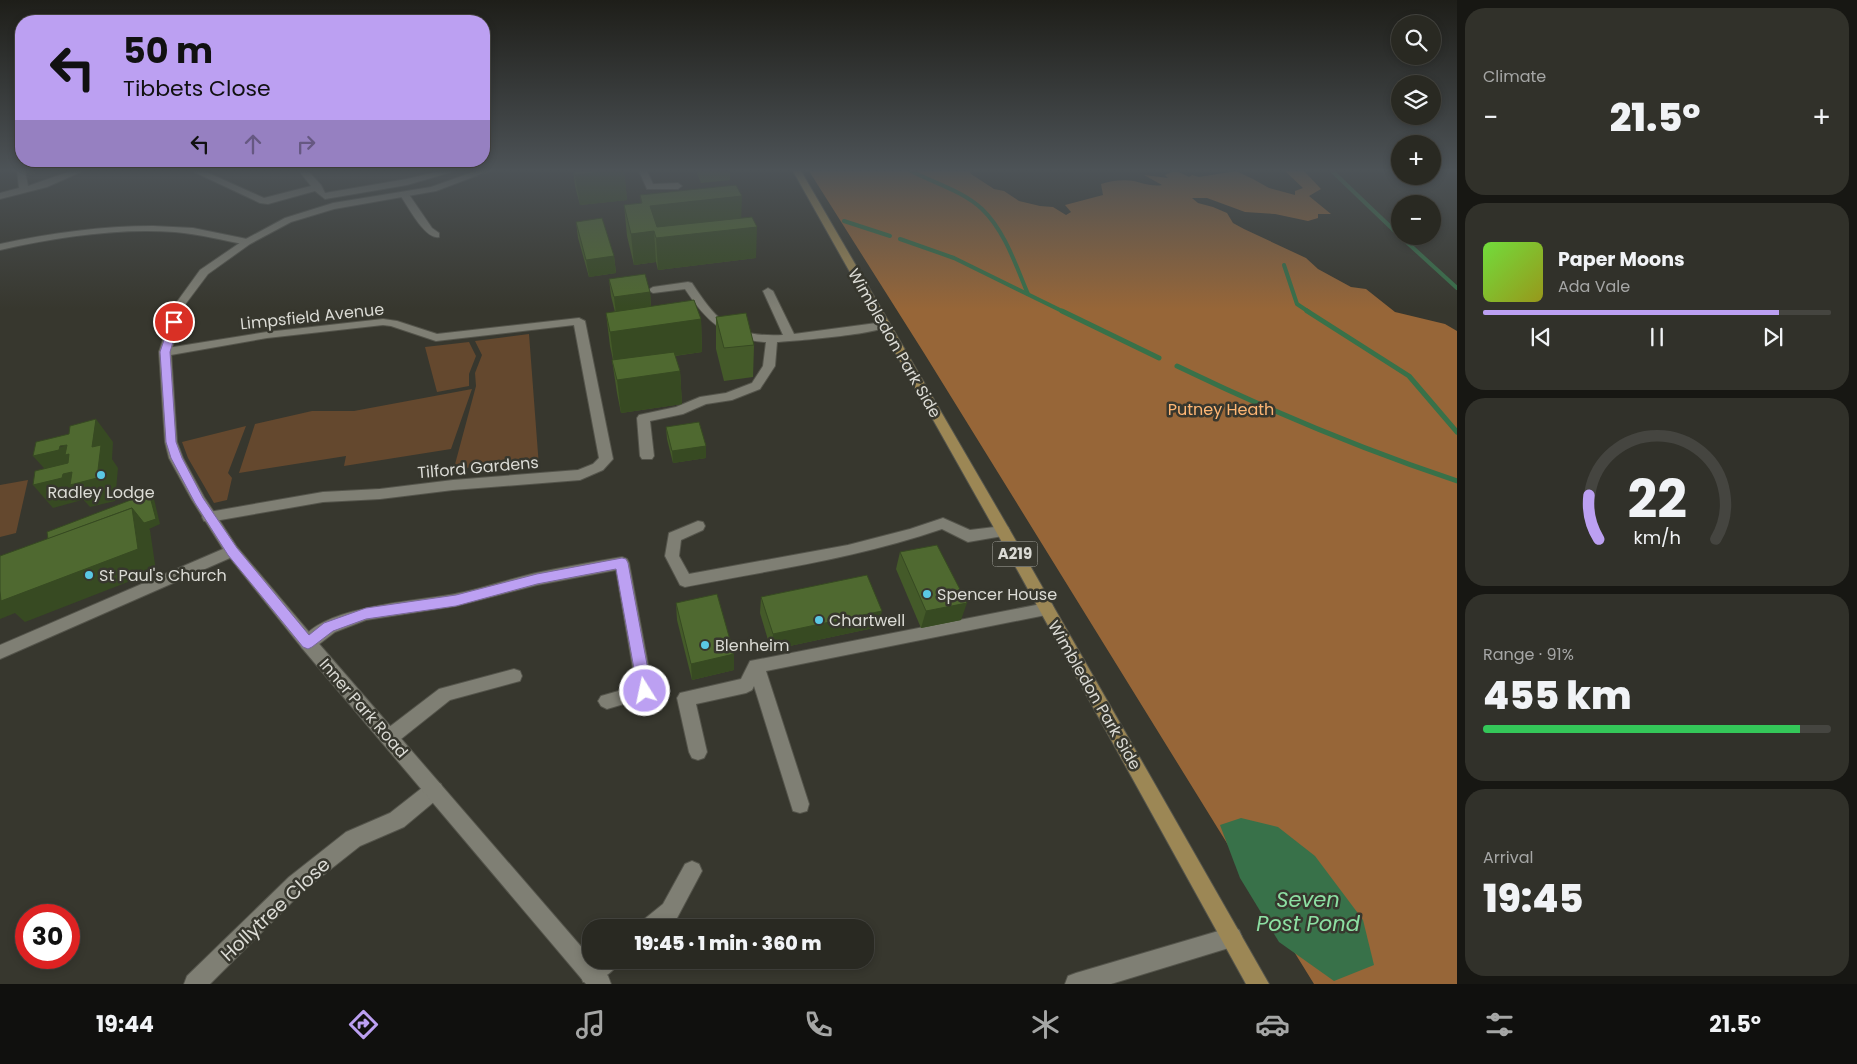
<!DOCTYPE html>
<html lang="en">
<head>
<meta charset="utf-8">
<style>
	body { margin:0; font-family:Poppins,sans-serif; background:#31312a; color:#f1f3f6; height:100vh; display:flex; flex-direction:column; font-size:19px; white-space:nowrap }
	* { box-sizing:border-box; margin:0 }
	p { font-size:16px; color:#a5a6a5 }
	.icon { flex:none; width:28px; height:28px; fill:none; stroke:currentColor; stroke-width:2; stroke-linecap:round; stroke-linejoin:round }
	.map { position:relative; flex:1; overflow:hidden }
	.details { display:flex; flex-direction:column; gap:8px; padding:8px; background:#171713; width:400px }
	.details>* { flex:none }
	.banner { position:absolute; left:15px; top:15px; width:475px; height:152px; border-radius:20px; box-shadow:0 2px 8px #0003,0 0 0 1px #454540; background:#bca0f2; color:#111; overflow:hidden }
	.tools { position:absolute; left:1391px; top:15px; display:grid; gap:10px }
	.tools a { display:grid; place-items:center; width:50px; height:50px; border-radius:50%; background:#292922; box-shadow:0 2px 8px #0003,0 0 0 1px #454540; font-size:25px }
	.speed { position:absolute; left:15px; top:904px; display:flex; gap:10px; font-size:25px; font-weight:700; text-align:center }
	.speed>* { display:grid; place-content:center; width:65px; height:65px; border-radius:50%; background:#292922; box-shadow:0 2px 8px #0003,0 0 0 1px #454540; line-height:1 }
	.speed .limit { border:8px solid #d22; background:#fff; color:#111 }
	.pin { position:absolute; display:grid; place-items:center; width:42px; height:42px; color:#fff; margin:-21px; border:2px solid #fff; border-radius:50%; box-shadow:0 1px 5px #0007 }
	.me { position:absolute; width:55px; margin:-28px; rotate:350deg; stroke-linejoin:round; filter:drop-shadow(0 0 4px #0008) }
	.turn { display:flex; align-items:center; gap:18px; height:105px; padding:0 25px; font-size:22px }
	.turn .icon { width:65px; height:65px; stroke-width:2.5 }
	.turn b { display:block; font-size:35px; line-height:42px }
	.lanes { display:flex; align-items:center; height:48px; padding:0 25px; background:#0003; justify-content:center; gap:25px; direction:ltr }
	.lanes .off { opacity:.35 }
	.big { font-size:38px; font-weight:800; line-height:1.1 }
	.details .tile { flex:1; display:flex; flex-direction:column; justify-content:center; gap:8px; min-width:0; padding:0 18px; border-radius:20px; background:#31312a }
	.details .dial { align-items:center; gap:0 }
	.dial svg { height:130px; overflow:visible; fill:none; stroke:#454540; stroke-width:7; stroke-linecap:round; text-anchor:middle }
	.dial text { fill:#f1f3f6; stroke:none }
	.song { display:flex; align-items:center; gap:15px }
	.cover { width:60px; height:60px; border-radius:8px; background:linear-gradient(135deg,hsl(100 70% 55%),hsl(60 70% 35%)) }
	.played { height:5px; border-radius:2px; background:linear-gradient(90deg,#bca0f2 85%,#454540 85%) }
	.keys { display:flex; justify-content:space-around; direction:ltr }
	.heat { display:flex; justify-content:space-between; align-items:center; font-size:28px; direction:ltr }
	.charge { height:8px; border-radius:4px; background:linear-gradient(90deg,#34c759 91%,#454540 0) }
	.trip { position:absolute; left:582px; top:919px; width:292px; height:50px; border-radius:20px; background:#292922; box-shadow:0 2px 8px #0003,0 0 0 1px #454540; font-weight:800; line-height:50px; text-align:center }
	.menu { display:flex; height:80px; justify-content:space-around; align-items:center; background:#10100e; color:#a5a6a5 }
	.menu .icon { width:35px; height:35px }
	.menu .current { color:#bca0f2 }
	.menu b { font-size:22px; color:#f1f3f6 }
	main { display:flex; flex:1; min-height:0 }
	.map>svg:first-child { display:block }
	.green { fill:#64482e }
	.forest { fill:#976638 }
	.water { fill:#387149 }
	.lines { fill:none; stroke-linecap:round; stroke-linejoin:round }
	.stream-far1 { stroke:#387149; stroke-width:4 }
	.stream { stroke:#387149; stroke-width:5 }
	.minor-casing { stroke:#54544b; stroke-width:2 }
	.tertiary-casing { stroke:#54544b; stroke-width:2 }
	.primary-casing { stroke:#54544b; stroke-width:2 }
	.minor { fill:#7f7f74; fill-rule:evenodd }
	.tertiary { fill:#7f7f74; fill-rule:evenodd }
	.primary { fill:#9c8755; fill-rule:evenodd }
	.wall { fill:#445a29 }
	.shaded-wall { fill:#374a22 }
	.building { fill:#4f6930; stroke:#374a22 }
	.route { fill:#bca0f2; stroke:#7a689d }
	.poi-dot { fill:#5ac8e5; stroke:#37372e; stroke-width:2 }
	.labels { text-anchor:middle; stroke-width:5; stroke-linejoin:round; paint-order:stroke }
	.shield { fill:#37372e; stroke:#aaaaa3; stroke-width:1 }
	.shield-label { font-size:15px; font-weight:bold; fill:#dbdbd5 }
	.street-label { font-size:16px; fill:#dbdbd5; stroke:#37372e }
	.park-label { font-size:16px; fill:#feb674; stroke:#37372e }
	.poi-label { font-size:16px; fill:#dbdbd5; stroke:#37372e; text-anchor:start }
	.near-street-label { font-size:19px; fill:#dbdbd5; stroke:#37372e }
	.near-water-label { font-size:21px; font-style:italic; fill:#8de0a3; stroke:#37372e }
</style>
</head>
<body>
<main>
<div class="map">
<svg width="1457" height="984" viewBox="0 0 1457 984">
	<rect width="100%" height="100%" fill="#37372e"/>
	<g class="green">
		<polygon points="529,334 539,467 454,468 476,386 475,373 482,355 475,341"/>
		<polygon points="469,342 476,356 469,374 469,386 437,392 425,347"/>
		<polygon points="472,389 451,449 344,466 346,456 239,473 255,424 312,411 354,411"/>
		<polygon points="246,426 228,473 232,478 227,500 214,503 188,458 182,442"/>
		<polygon points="28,480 16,533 0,537 0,485"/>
	</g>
	<path class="forest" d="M809,171H970L971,174L994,189L1004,191L1019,201L1040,206L1053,207L1066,215L1071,212L1065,205L1103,195L1101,184C1110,181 1123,179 1134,181C1143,183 1152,187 1162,185L1144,175L1168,178L1165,175C1175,169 1180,172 1189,177L1192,175L1199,177L1236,171L1253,179L1269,188L1295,195V191L1303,188L1285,171H1304L1321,189L1309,196L1331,214H1318V218L1308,221L1275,214L1245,212L1207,198H1192L1198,203L1213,207L1227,213L1233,223L1244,229L1306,258L1318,269L1351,287L1366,289L1395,312L1445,324L1457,331V984H1314L924,353Z"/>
	<polygon class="water" points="1241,818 1278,827 1315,856 1363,920 1374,965 1334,981 1279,942 1240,878 1220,825"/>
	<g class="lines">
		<g class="stream-far1">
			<path d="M911,171C934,183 963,191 982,209C1005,231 1016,266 1028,294"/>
			<polyline points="1332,171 1400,236"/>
			<polyline points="844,221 890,236"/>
			<polyline points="1400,236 1457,288"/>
			<polyline points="900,239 954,258 1064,312"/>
			<polyline points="1284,265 1297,304 1309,312"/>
		</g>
		<g class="stream">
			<polyline points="1062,311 1159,358"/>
			<polyline points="1307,311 1409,376 1457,432"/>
			<path d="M1177,366C1268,410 1361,449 1457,481"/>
		</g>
		<defs>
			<g id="minor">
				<polygon points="17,171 25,171 28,186 71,171 83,171 47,187 0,199 0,193 19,188"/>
				<polygon points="192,171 204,171 264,198 311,186 299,171 308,171 321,185 325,193 407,179 440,171 455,171 407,185 325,199 315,191 268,204 260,203"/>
				<polygon points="639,171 647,171 653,184 678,183 682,186 678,189 647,189"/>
				<path d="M405,192L408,193L432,228L439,233V237C425,240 408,206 400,195Z"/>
				<path d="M153,226L193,228L247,239L252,242L247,245C223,240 199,234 175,232C117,228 57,237 0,250V244C51,233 101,226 153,226Z"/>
				<path d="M688,282L692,283C719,324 732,337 783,335L763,291L768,288L773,291L794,334L884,322L890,325C881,334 794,341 777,342L775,366L760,389L732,400L706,404L683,414L650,421L654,456L652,459H642L640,456L637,418L639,415L676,407L700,397L726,393L752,383L763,366L766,342C726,340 706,321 685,289L653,293L648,290L653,287Z"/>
				<polygon points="579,318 585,321 613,459 603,470 580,480 453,490 380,499 323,502 209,522 204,521 202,517 204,513 209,512 323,492 380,489 453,480 578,470 593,464 599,458 574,325 436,341 391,326 383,325 267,338 165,356 159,352 161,349 267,332 383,319 397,321 437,334"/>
				<path d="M943,518L970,530L1003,526L1008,527L1010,531L1008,535L1003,536L968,542L942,529C858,558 771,570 685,587L680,585L665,556L669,533L698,521L703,522L705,526L703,530L681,540L679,556L689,574L848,545L910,529Z"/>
				<path d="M622,557L627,559L629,563L653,691L651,696L607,709L601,706L598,701L601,696L636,686L616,570L537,585L456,606L366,620L335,632L314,648L308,650L302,648L300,643C318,606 419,601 455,594C482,589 509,579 536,573C564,567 593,562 622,557Z"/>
				<polygon points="1046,603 1052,604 1054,609 1052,614 1046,615 766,671 809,804 807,811 800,813 793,811 754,686 752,690 746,693 696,704 707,752 704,758 698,760 692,758 689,752 677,698 680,693 741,679 750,661"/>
				<polygon points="514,669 520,671 522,676 520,681 450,700 396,743 390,745 384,743 381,737 384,731 439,689"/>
				<polygon points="434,781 441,784 443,790 441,796 404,827 360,846 303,891 210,984 184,984 187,976 289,877 346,832 390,813 427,784"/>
				<polygon points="692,861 699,864 702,871 677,918 666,928 639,928 642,921 663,904 685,864"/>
				<path d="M592,960H620C614,973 597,984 583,982L580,974L583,966Z"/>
			</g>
			<g id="tertiary">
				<polygon points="476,171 489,171 436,191 334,209 291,222 250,244 208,274 184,306 171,352 177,442 183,458 204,497 237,547 314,638 591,958 591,960 593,960 608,976 611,984 586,984 302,648 230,558 0,659 0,645 223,549 192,500 169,458 165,442 159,352 174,306 200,270 244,240 285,218 333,203 431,187"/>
				<polygon points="1232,927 1239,930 1242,937 1239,944 1232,947 1111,984 1065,984 1068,976 1076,973"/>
			</g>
			<polygon id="primary" points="793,171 801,171 1008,527 1269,984 1246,984 998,535"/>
		</defs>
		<use href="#minor" class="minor-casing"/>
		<use href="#tertiary" class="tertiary-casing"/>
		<use href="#primary" class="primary-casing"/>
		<use href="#minor" class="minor"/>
		<use href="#tertiary" class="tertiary"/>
		<use href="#primary" class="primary"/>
	</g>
	<g class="wall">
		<polygon points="573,171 624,171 627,200 580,205 575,186"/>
		<polygon points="696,171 730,171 730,180 701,183"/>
		<polygon points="640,195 741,218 756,258 658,270 656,262 634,265 627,236 624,205 641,203"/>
		<polygon points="576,222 614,256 616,273 589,277 578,238"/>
		<polygon points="609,279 650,292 651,307 701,319 702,352 675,356 680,371 682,404 621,413 617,393 612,360 613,360 610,346 606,313 615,312 611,296"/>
		<polygon points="716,317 754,345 753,377 724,381 716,349"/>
		<polygon points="666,427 706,458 673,463 667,439"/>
		<polygon points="900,552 961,620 921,628 896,569"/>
		<polygon points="761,597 878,627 771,650 760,613"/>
		<polygon points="676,603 734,670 692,680 677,620"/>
	</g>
	<g class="shaded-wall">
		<polygon points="610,171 624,171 627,200 580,205 575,175"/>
		<polygon points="742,196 741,226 654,231 656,262 634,265 631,234 650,206"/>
		<polygon points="757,227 756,258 658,270 656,238"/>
		<polygon points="614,256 616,273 589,277 586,260"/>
		<polygon points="650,292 651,308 616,314 614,297"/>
		<polygon points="701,319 702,352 614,364 610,332"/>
		<polygon points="680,371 682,404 621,413 617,380"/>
		<polygon points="96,419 113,442 112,459 118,468 115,501 90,507 82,498 82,500 53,508 33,485 53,478 33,456 67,445 92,447"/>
		<polygon points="706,446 706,458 673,463 672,451"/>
		<polygon points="149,493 154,499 160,524 149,529 150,530 156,571 25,622 15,613 0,619 0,588 132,508"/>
		<polygon points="967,603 961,620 921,628 926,611"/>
		<polygon points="882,611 878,627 771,650 773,634"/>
		<polygon points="734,654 734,670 692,680 691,664"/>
	</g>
	<g class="building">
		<polygon points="575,171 610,171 575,175"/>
		<polygon points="736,185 742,196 650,206 657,227 752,217 757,227 656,238 654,231 631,234 624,205 642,203 640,195"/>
		<polygon points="602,218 614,256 586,260 576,222"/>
		<polygon points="645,274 650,292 614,297 609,279"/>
		<polygon points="694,300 701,319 610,332 606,313"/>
		<polygon points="746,313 754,345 724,348 716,317"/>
		<polygon points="674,352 680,371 617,380 612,360"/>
		<polygon points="96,419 92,447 101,445 97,478 70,485 72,472 63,474 62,478 33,485 35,471 68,463 69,454 65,455 67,445 60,446 59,450 33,456 36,442 69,434 70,426"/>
		<polygon points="699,422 706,446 672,451 666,427"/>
		<polygon points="149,493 156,519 144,523 132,508 48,539 47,532"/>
		<polygon points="132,508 138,549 1,601 0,591 0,556"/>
		<polygon points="937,545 967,603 926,611 900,552"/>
		<polygon points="867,575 882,611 773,634 761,597"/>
		<polygon points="717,594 734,654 691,664 676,603"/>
	</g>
	<linearGradient id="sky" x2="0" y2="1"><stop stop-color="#1e1e19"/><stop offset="0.55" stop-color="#4d5357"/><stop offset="1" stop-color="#4d5357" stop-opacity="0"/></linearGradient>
	<rect width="1457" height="309" fill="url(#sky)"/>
	<polygon class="route" points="174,319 179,322 170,352 176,442 182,458 203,498 237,548 309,635 324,623 366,608 456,595 537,574 622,558 626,559 628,563 652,691 650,695 645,697 640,695 638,691 616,569 537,584 456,606 366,619 333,631 312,647 308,649 303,647 228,555 195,503 171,458 166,442 160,352 170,322"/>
	<g class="poi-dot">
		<circle cx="101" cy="475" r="5"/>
		<circle cx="89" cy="575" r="5"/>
		<circle cx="927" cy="594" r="5"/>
		<circle cx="819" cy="620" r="5"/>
		<circle cx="705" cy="645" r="5"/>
	</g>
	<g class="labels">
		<rect class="shield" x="992.5" y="541.5" width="45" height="25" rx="4"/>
		<g class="shield-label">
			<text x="1015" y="559">A219</text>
		</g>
		<g class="street-label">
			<text transform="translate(312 316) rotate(-6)" y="6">Limpsfield Avenue</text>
			<text transform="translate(895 343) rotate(60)" y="6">Wimbledon Park Side</text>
			<text transform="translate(478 467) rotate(-5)" y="6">Tilford Gardens</text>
			<text transform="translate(1095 695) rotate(60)" y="6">Wimbledon Park Side</text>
			<text transform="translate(364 708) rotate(49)" y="6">Inner Park Road</text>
		</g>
		<g class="park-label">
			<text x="1221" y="415">Putney Heath</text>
		</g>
		<g class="poi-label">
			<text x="101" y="498" text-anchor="middle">Radley Lodge</text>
			<text x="99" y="581">St Paul's Church</text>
			<text x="937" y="600">Spencer House</text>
			<text x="829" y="626">Chartwell</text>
			<text x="715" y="651">Blenheim</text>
		</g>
		<g class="near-street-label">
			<text transform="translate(275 909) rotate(-43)" y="7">Hollytree Close</text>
		</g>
		<g class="near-water-label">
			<text x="1308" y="907">Seven<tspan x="1308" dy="24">Post Pond</tspan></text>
		</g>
	</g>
</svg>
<div class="tools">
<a><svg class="icon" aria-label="search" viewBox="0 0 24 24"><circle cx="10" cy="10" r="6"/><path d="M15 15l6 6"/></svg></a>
<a><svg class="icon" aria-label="layers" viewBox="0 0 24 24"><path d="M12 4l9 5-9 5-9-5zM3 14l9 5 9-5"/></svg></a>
<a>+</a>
<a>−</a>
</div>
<div class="speed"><div class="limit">30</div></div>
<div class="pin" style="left:174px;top:322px;background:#d93025"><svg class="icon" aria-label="arrive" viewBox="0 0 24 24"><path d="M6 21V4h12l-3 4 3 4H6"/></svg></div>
<svg class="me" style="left:645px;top:691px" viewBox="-20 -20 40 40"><circle r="17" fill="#bca0f2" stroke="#fff" stroke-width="3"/><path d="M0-11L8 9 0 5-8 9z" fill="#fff"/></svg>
<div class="trip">19:45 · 1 min · 360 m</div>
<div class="banner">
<div class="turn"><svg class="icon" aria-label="left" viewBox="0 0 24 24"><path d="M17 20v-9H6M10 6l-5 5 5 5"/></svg><div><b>50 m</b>Tibbets Close</div></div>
<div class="lanes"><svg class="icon" aria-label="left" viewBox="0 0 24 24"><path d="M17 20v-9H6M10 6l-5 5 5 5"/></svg><svg class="icon off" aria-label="ahead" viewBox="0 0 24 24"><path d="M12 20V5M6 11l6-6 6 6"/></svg><svg class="icon off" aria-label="right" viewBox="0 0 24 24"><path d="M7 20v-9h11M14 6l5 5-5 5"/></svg></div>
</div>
</div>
<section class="details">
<div class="tile"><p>Climate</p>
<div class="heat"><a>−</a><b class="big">21.5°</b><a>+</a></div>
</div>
<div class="tile">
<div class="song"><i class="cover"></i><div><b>Paper Moons</b><p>Ada Vale</p></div></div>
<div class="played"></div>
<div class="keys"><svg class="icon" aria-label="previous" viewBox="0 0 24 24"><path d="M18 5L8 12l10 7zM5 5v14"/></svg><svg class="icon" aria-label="pause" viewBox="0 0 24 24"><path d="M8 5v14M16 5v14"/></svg><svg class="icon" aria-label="next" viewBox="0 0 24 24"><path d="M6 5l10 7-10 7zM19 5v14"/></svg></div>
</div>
<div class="tile dial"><svg viewBox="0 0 100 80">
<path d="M14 69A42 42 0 1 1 86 69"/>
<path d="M14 69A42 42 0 0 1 8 42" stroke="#bca0f2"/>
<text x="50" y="56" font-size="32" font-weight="700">22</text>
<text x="50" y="72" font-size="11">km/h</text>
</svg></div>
<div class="tile"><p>Range · 91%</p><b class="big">455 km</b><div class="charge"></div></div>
<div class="tile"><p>Arrival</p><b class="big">19:45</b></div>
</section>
</main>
<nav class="menu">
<b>19:44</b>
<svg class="icon current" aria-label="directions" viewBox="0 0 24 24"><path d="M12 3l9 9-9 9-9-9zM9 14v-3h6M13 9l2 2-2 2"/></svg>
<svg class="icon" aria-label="music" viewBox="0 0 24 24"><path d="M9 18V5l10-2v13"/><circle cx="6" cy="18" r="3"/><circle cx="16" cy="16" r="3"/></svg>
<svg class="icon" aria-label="phone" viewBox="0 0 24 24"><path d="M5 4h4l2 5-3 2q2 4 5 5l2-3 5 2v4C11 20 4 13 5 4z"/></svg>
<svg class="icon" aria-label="climate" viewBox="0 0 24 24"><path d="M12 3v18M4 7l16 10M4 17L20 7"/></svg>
<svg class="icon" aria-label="car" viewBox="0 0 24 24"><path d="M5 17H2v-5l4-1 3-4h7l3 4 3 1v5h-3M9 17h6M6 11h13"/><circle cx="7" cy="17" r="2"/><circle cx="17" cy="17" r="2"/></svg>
<svg class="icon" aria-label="filters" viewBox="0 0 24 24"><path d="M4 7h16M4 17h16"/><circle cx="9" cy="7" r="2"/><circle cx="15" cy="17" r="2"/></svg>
<b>21.5°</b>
</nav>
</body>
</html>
